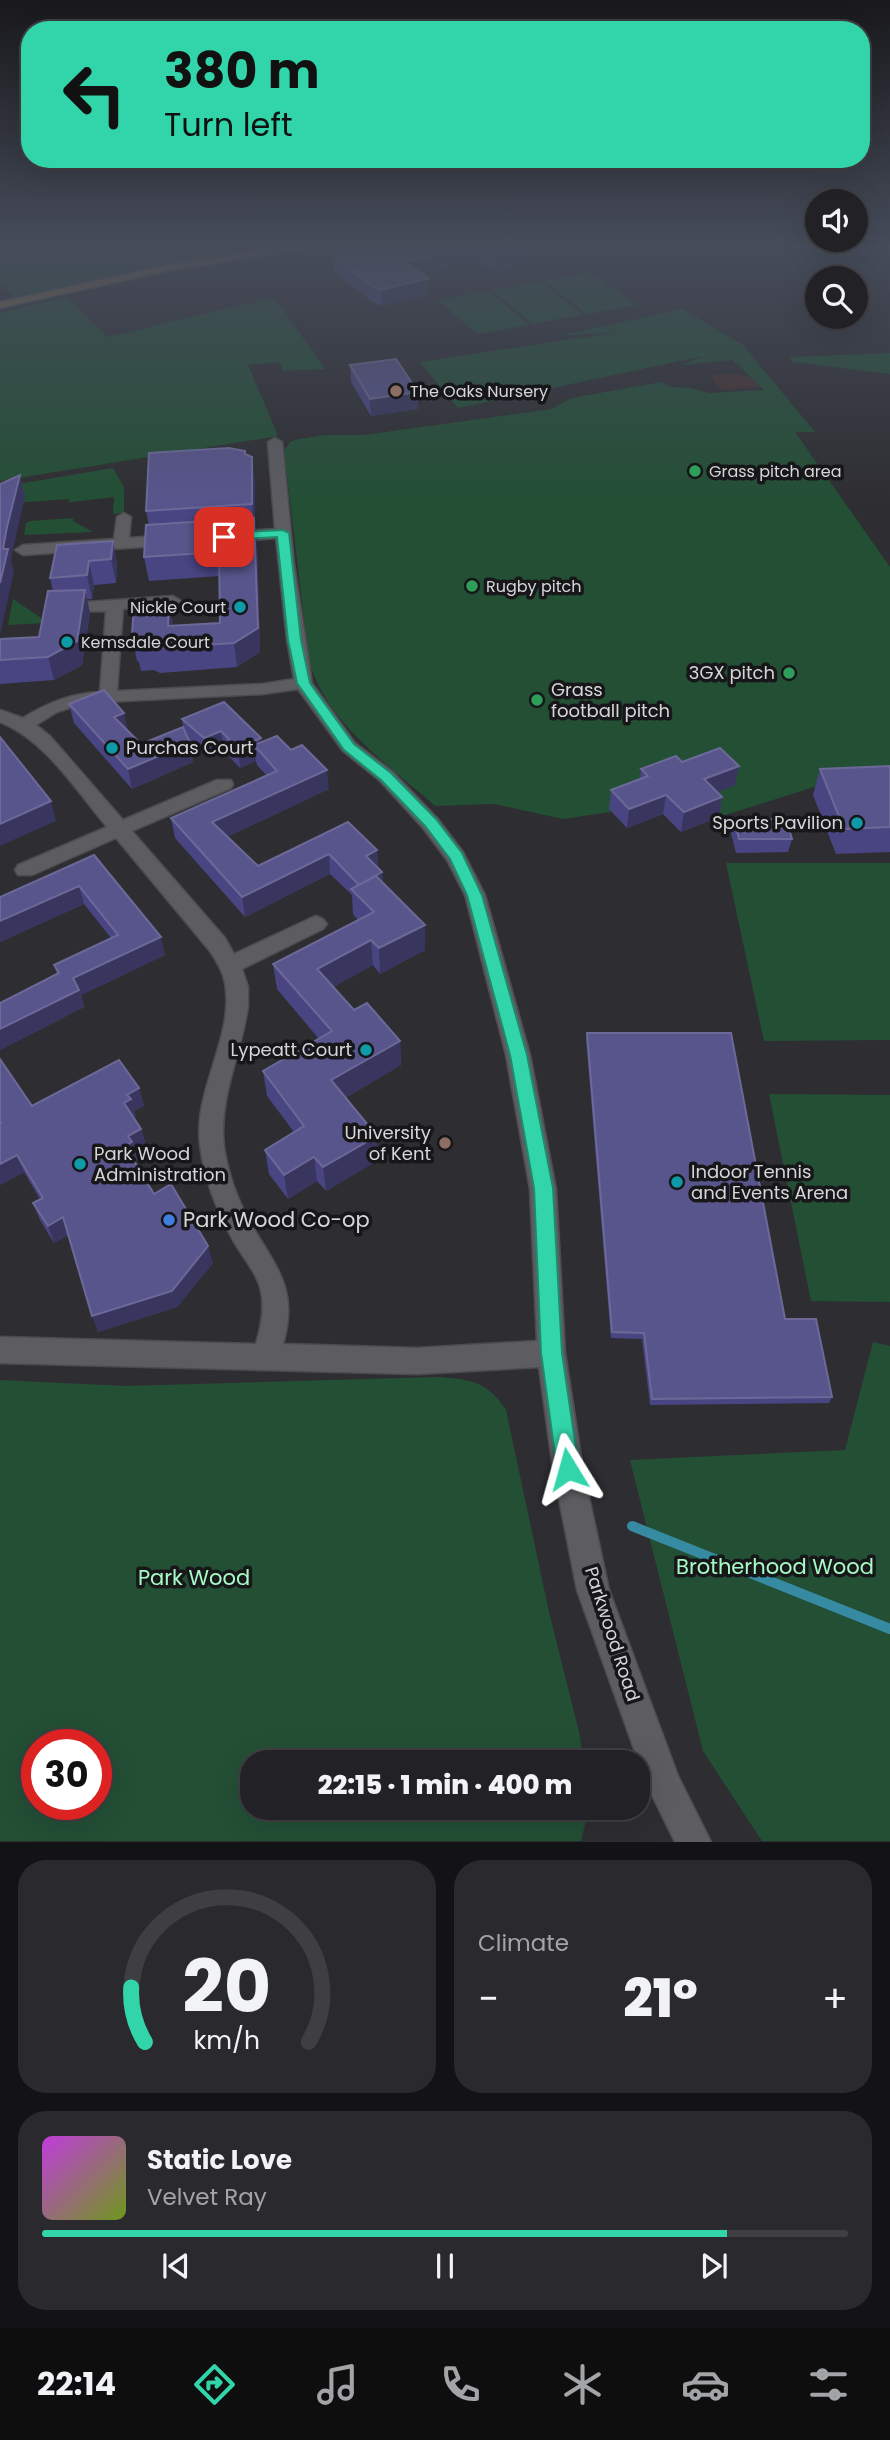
<!DOCTYPE html>
<html lang="en">
<head>
<meta charset="utf-8">
<style>
	body { margin:0; font-family:Poppins,sans-serif; background:#2a2a2e; color:#f1f3f6; height:100vh; display:flex; flex-direction:column; font-size:26px; white-space:nowrap }
	* { box-sizing:border-box; margin:0 }
	p { font-size:23px; color:#a2a4a7 }
	.icon { flex:none; width:38px; height:38px; fill:none; stroke:currentColor; stroke-width:2; stroke-linecap:round; stroke-linejoin:round }
	.map { position:relative; height:1842px; overflow:hidden }
	.sheet { display:flex; flex-direction:column; gap:18px; padding:18px; background:#131315; flex:1 }
	.sheet>* { flex:none }
	.top-card { position:absolute; left:21px; top:21px; width:849px; height:147px; border-radius:28px; box-shadow:0 7px 28px #0002,0 0 0 2px #3f3f43; background:#32d4a9; color:#111; overflow:hidden }
	.tools { position:absolute; left:805px; top:189px; display:grid; gap:14px }
	.tools a { display:grid; place-items:center; width:63px; height:63px; border-radius:50%; background:#222226; box-shadow:0 7px 28px #0002,0 0 0 2px #3f3f43; font-size:35px }
	.speed { position:absolute; left:21px; top:1729px; display:flex; gap:14px; font-size:35px; font-weight:700; text-align:center }
	.speed>* { display:grid; place-content:center; width:91px; height:91px; border-radius:50%; background:#222226; box-shadow:0 7px 28px #0002,0 0 0 2px #3f3f43; line-height:1 }
	.speed .limit { border:10px solid #d22; background:#fff; color:#111 }
	.pin { position:absolute; display:grid; place-items:center; width:60px; height:60px; color:#fff; margin:-30px; border-radius:14px; box-shadow:0 4px 10px #0006 }
	.me { position:absolute; width:77px; margin:-38px; rotate:352deg; stroke-linejoin:round; filter:drop-shadow(0 0 5px #0008) }
	.turn { display:flex; align-items:center; gap:24px; height:147px; padding:0 28px; font-size:32px }
	.turn .icon { width:91px; height:91px; stroke-width:2.5 }
	.turn b { display:block; font-size:49px; line-height:60px }
	.big { font-size:52px; font-weight:800; line-height:1.1 }
	.sheet .widget { flex:1; display:flex; flex-direction:column; justify-content:center; gap:10px; min-width:0; padding:0 24px; border-radius:28px; background:#2a2a2e }
	.sheet .dial { align-items:center; gap:0 }
	.dial svg { height:182px; overflow:visible; fill:none; stroke:#3f3f43; stroke-width:7; stroke-linecap:round; text-anchor:middle }
	.dial text { fill:#f1f3f6; stroke:none }
	.song { display:flex; align-items:center; gap:21px }
	.cover { width:84px; height:84px; border-radius:10px; background:linear-gradient(135deg,hsl(290 70% 55%),hsl(80 70% 35%)) }
	.played { height:7px; border-radius:4px; background:linear-gradient(90deg,#32d4a9 85%,#3f3f43 85%) }
	.keys { display:flex; justify-content:space-around; direction:ltr }
	.heat { display:flex; justify-content:space-between; align-items:center; font-size:38px; direction:ltr }
	.sheet .tiles { flex:1; display:grid; gap:18px; grid-template-columns:1fr 1fr }
	.widget:last-child { grid-column:span 2 }
	.trip { position:absolute; left:240px; top:1750px; width:410px; height:70px; border-radius:28px; background:#222226; box-shadow:0 7px 28px #0002,0 0 0 2px #3f3f43; font-weight:800; line-height:70px; text-align:center }
	.tab-bar { display:flex; height:112px; justify-content:space-around; align-items:center; background:#0e0e0f; color:#a2a4a7 }
	.tab-bar .icon { width:49px; height:49px }
	.tab-bar .active { color:#32d4a9 }
	.tab-bar b { font-size:32px; color:#f1f3f6 }
	.map>svg:first-child { display:block }
	.industrial { fill:#45312f }
	.green { fill:#234f35; fill-rule:evenodd }
	.lines { fill:none; stroke-linecap:round; stroke-linejoin:round }
	.stream { stroke:#368aa1; stroke-width:10 }
	.minor-casing { stroke:#4c4c4f; stroke-width:3 }
	.primary-casing { stroke:#4c4c4f; stroke-width:3 }
	.minor { fill:#5c5c61; fill-rule:evenodd }
	.primary { fill:#8b7248; fill-rule:evenodd }
	.wall { fill:#494583 }
	.shaded-wall { fill:#38355e }
	.building { fill:#58558c; stroke:#6c6998; stroke-width:2 }
	.route { fill:#32d4a9; stroke:#208a6e; stroke-width:2 }
	.education-dot { fill:#8d6e63; stroke:#171719; stroke-width:2.5 }
	.leisure-dot { fill:#2e9e5b; stroke:#171719; stroke-width:2.5 }
	.culture-dot { fill:#0f9aa8; stroke:#171719; stroke-width:2.5 }
	.shop-dot { fill:#3f7fe0; stroke:#171719; stroke-width:2.5 }
	.labels { text-anchor:middle; stroke-width:7; stroke-linejoin:round; paint-order:stroke }
	.far-poi-label { font-size:16px; fill:#d6d6d9; stroke:#171719; text-anchor:start }
	.poi-label { font-size:18px; fill:#d6d6d9; stroke:#171719; text-anchor:end }
	.street-label { font-size:18px; fill:#d6d6d9; stroke:#171719 }
	.near-poi-label { font-size:21px; fill:#d6d6d9; stroke:#171719; text-anchor:start }
	.near-park-label { font-size:21px; fill:#a6fac5; stroke:#171719 }
</style>
</head>
<body>
<div class="map">
<svg width="890" height="1842" viewBox="0 0 890 1842">
	<rect width="100%" height="100%" fill="#2e2e32"/>
	<polygon class="industrial" points="733,374 749,377 761,386 727,390 720,388 712,379 713,375"/>
	<g class="green">
		<polygon points="0,243 293,243 15,298 0,284"/>
		<polygon points="592,273 636,305 587,314 544,281"/>
		<polygon points="541,282 583,315 532,324 492,290"/>
		<polygon points="489,291 529,325 477,334 438,300"/>
		<polygon points="67,297 107,337 272,298 282,308 325,369 283,371 280,362 248,365 278,436 0,481 0,313"/>
		<path d="M682,309L743,345L815,432H795L890,567V784L814,787L719,817L700,799L735,785L610,809L611,812L563,819L494,804L435,806C388,764 327,724 309,661L284,451L290,442L299,439L325,435H364L551,409L572,398L661,382L671,387L691,388L709,393L764,390L733,360L682,365L703,356L458,408L420,362L618,332L559,336Z"/>
		<polygon points="890,353 890,374 793,362 790,357"/>
		<polygon points="113,468 124,487 124,513 113,514 114,497 72,502 68,502 69,499 13,503 0,487"/>
		<polygon points="73,518 73,521 93,532 24,535 26,523 30,521"/>
		<polygon points="13,599 44,620 43,623 8,625"/>
		<polygon points="726,863 890,863 890,1040 764,1041"/>
		<polygon points="769,1094 890,1095 890,1302 811,1301"/>
		<polygon points="873,1342 890,1346 890,1841 762,1841 703,1751 630,1460 845,1450"/>
		<path d="M435,1377C468,1379 487,1380 506,1410L549,1612L580,1736L583,1762H252V1808H589L581,1841H0V1380L125,1386ZM37,1745H96V1804H37Z"/>
	</g>
	<g class="lines">
		<polyline class="stream" points="632,1526 890,1629"/>
		<defs>
			<g id="minor">
				<path d="M275,438L282,442L294,564L312,683L355,743L393,772L437,818L463,852L485,895L530,1055L556,1189L565,1353L583,1469L609,1590L678,1776L711,1842H675L647,1785L577,1590L553,1469L539,1367L417,1374L0,1363V1337L256,1344C261,1327 265,1309 261,1291C257,1272 242,1257 233,1240C217,1211 204,1178 200,1145C193,1090 235,1036 225,983C223,971 216,960 209,950L116,838L32,875H18L15,870L18,865L107,827C75,789 46,741 0,722V710L23,718C47,703 71,693 100,692L106,611L53,612L51,609L59,604L173,596L181,601L173,606L123,609L117,691L263,684L294,679L287,640L276,538L229,542L221,537L229,532L275,529L268,442ZM298,689L343,751L379,780L423,828L447,860L465,895L506,1055L530,1189L537,1341L417,1348L283,1344C299,1288 276,1268 250,1222C237,1199 228,1173 224,1147C218,1099 242,1052 248,1006V987L242,969L323,929L327,924L323,919L316,916L309,919L234,954L225,938L132,831L231,788L233,784L231,780H217L123,820L50,736L36,725L57,712L84,703L263,694Z"/>
				<polygon points="124,513 131,517 129,538 172,535 180,540 172,545 23,555 15,550 23,545 114,539 117,517"/>
			</g>
			<polygon id="primary" points="300,243 325,243 320,246 167,271 0,308 0,302 167,265"/>
		</defs>
		<use href="#minor" class="minor-casing"/>
		<use href="#primary" class="primary-casing"/>
		<use href="#minor" class="minor"/>
		<use href="#primary" class="primary"/>
	</g>
	<g class="wall">
		<polygon points="335,243 523,243 523,244 529,248 528,263 495,271 478,261 422,273 429,278 429,294 382,306 373,302 335,273 335,258 337,257 336,257"/>
		<polygon points="350,365 418,409 371,416 351,382"/>
		<polygon points="255,480 255,528 257,542 260,652 237,667 160,673 154,670 141,671 139,662 137,661 132,636 220,623 219,576 149,581 144,557 149,525 146,511"/>
		<polygon points="113,541 117,565 116,583 94,585 92,599 87,599 90,613 82,665 54,680 0,684 0,639 39,637 53,591 50,578"/>
		<polygon points="69,704 127,731 141,744 184,730 182,719 262,742 329,789 227,837 258,866 348,822 377,850 378,867 382,872 383,883 425,925 425,950 380,974 373,965 333,987 354,1010 400,1041 401,1065 345,1098 378,1160 326,1191 317,1181 288,1199 269,1174 265,1150 294,1132 267,1096 263,1071 319,1039 277,989 273,964 358,920 353,914 352,895 330,874 245,917 175,838 171,818 267,776 257,765 256,761 240,768 224,751 207,757 189,741 193,762 132,789 74,723"/>
		<polygon points="682,762 735,785 717,792 722,797 719,817 681,832 663,814 627,828 609,809 611,790 640,779 641,769"/>
		<polygon points="890,766 890,852 836,854 813,795 820,769"/>
		<polygon points="734,819 792,839 788,852 736,853 731,833"/>
		<polygon points="94,855 165,955 81,995 84,1007 0,1050 0,1003 57,974 54,965 111,938 84,904 0,942"/>
		<polygon points="587,1033 785,1319 832,1397 829,1403 650,1405 642,1339 611,1338 586,1039"/>
		<polygon points="0,1059 32,1106 139,1088 144,1106 134,1111 136,1116 133,1118 141,1129 146,1146 135,1152 137,1159 134,1161 154,1194 213,1263 177,1307 98,1332 68,1235 54,1243 40,1220 33,1203 40,1199 24,1172 0,1185"/>
	</g>
	<g class="shaded-wall">
		<polygon points="520,243 523,243 523,249 529,248 528,263 495,271 495,256"/>
		<polygon points="479,245 478,261 404,277 404,262"/>
		<polygon points="429,278 429,294 382,306 381,290"/>
		<polygon points="418,392 418,409 371,416 370,399"/>
		<polygon points="252,457 255,480 255,528 252,504"/>
		<polygon points="20,475 25,497 13,549 11,560 14,572 0,635 0,583 3,549 7,527"/>
		<polygon points="254,518 257,542 260,652 237,667 234,643"/>
		<polygon points="113,541 117,565 116,583 111,559"/>
		<polygon points="89,561 94,585 92,599 87,575"/>
		<polygon points="85,590 90,613 82,665 54,680 48,657"/>
		<polygon points="169,601 173,625 173,647 168,626"/>
		<polygon points="124,713 128,732 114,717"/>
		<polygon points="221,731 224,751 207,757 204,738"/>
		<polygon points="261,738 264,756 254,745 256,761 240,768 238,749"/>
		<polygon points="190,743 193,762 132,789 128,769"/>
		<polygon points="739,766 735,785 700,799 704,779"/>
		<polygon points="327,770 329,789 216,842 212,822"/>
		<polygon points="666,795 663,814 627,828 629,809"/>
		<polygon points="722,797 719,817 681,832 684,812"/>
		<polygon points="51,801 56,821 0,846 0,824"/>
		<polygon points="377,850 378,870 366,856"/>
		<polygon points="329,854 330,874 245,917 242,897"/>
		<polygon points="382,872 383,892 359,885"/>
		<polygon points="79,886 84,904 0,942 0,921"/>
		<polygon points="425,925 425,950 380,974 379,948"/>
		<polygon points="161,937 165,955 81,995 84,1007 0,1050 0,1029 73,978"/>
		<polygon points="371,940 373,965 320,995 317,969"/>
		<polygon points="400,1041 401,1065 333,1105 331,1080"/>
		<polygon points="139,1088 144,1106 134,1111 136,1116 129,1120 124,1103 127,1095"/>
		<polygon points="141,1129 146,1146 135,1152 137,1159 130,1163 125,1146 128,1136"/>
		<polygon points="377,1136 378,1160 326,1191 323,1167"/>
		<polygon points="17,1155 24,1172 0,1185 0,1164"/>
		<polygon points="314,1157 317,1181 288,1199 284,1175"/>
		<polygon points="63,1217 70,1234 54,1243 48,1226"/>
		<polygon points="208,1246 213,1263 177,1307 98,1332 92,1316"/>
	</g>
	<g class="building">
		<polygon points="338,243 522,243 529,248 495,256 479,245 404,262 429,278 381,290 372,286 335,258 353,254"/>
		<polygon points="396,359 418,392 370,399 350,365"/>
		<polygon points="229,448 245,451 245,454 252,457 252,504 146,511 149,453"/>
		<polygon points="20,475 7,527 3,549 8,549 0,583 0,484"/>
		<polygon points="254,518 258,628 234,643 155,648 149,645 136,647 137,640 132,636 134,603 169,601 168,626 220,623 219,552 144,557 146,525"/>
		<polygon points="113,541 111,559 89,561 87,575 50,578 57,545"/>
		<polygon points="85,590 77,641 48,657 0,660 0,639 39,637 48,591"/>
		<polygon points="104,690 124,713 114,717 141,744 183,727 190,743 128,769 69,704"/>
		<polygon points="224,702 261,738 238,749 221,731 204,738 182,719"/>
		<polygon points="277,736 291,750 302,745 327,770 212,822 258,866 348,822 377,850 366,856 382,872 359,885 329,854 242,897 171,818 277,771 254,745"/>
		<polygon points="0,737 51,801 0,824"/>
		<polygon points="720,748 739,766 704,779 722,797 684,812 666,795 629,809 611,790 648,776 641,769 676,756 682,762"/>
		<polygon points="890,766 890,827 844,829 820,769"/>
		<polygon points="734,819 786,819 792,839 739,839"/>
		<polygon points="94,855 161,937 73,978 79,990 0,1029 0,1003 59,973 54,965 118,935 79,886 0,921 0,897"/>
		<polygon points="376,876 425,925 379,948 371,940 317,969 354,1010 367,1003 400,1041 331,1080 377,1136 323,1167 314,1157 284,1175 265,1150 304,1126 263,1071 332,1031 273,964 374,912 351,889"/>
		<polygon points="587,1033 731,1033 785,1319 816,1319 832,1397 652,1399 644,1333 612,1332"/>
		<polygon points="0,1059 32,1106 119,1060 139,1088 127,1095 131,1099 124,1103 141,1129 128,1136 132,1142 125,1146 154,1194 171,1184 208,1246 172,1291 92,1316 63,1217 48,1226 33,1203 43,1198 17,1155 0,1164 0,1123 1,1123 0,1121"/>
	</g>
	<linearGradient id="sky" x2="0" y2="1"><stop stop-color="#19191c"/><stop offset="0.49" stop-color="#464c5a"/><stop offset="1" stop-color="#464c5a" stop-opacity="0"/></linearGradient>
	<rect width="890" height="501" fill="url(#sky)"/>
	<polygon class="route" points="283,530 289,533 301,640 310,683 354,744 391,773 436,819 462,853 482,895 527,1055 553,1188 562,1353 579,1469 576,1477 568,1480 560,1477 557,1469 541,1353 534,1188 510,1055 467,895 450,859 425,826 381,780 344,750 297,683 288,640 277,537 224,540 218,537 224,533"/>
	<g class="education-dot">
		<circle cx="396" cy="391" r="7"/>
		<circle cx="445" cy="1143" r="7"/>
	</g>
	<g class="leisure-dot">
		<circle cx="695" cy="471" r="7"/>
		<circle cx="472" cy="586" r="7"/>
		<circle cx="789" cy="673" r="7"/>
		<circle cx="537" cy="700" r="7"/>
	</g>
	<g class="culture-dot">
		<circle cx="240" cy="607" r="7"/>
		<circle cx="67" cy="642" r="7"/>
		<circle cx="112" cy="748" r="7"/>
		<circle cx="857" cy="823" r="7"/>
		<circle cx="366" cy="1050" r="7"/>
		<circle cx="80" cy="1164" r="7"/>
		<circle cx="677" cy="1182" r="7"/>
	</g>
	<circle class="shop-dot" cx="169" cy="1220" r="7"/>
	<g class="labels">
		<g class="far-poi-label">
			<text x="410" y="397">The Oaks Nursery</text>
			<text x="709" y="477">Grass pitch area</text>
			<text x="486" y="592">Rugby pitch</text>
			<text x="226" y="613" text-anchor="end">Nickle Court</text>
			<text x="81" y="648">Kemsdale Court</text>
		</g>
		<g class="poi-label">
			<text x="775" y="679">3GX pitch</text>
			<text x="551" y="696" text-anchor="start">Grass<tspan x="551" dy="21">football pitch</tspan></text>
			<text x="126" y="754" text-anchor="start">Purchas Court</text>
			<text x="843" y="829">Sports Pavilion</text>
			<text x="352" y="1056">Lypeatt Court</text>
			<text x="431" y="1139">University<tspan x="431" dy="21">of Kent</tspan></text>
			<text x="94" y="1160" text-anchor="start">Park Wood<tspan x="94" dy="21">Administration</tspan></text>
			<text x="691" y="1178" text-anchor="start">Indoor Tennis<tspan x="691" dy="21">and Events Arena</tspan></text>
		</g>
		<g class="street-label">
			<text transform="translate(612 1634) rotate(72)" y="6">Parkwood Road</text>
		</g>
		<g class="near-poi-label">
			<text x="183" y="1227">Park Wood Co-op</text>
		</g>
		<g class="near-park-label">
			<text x="775" y="1574">Brotherhood Wood</text>
			<text x="194" y="1585">Park Wood</text>
		</g>
	</g>
</svg>
<div class="tools">
<a><svg class="icon" aria-label="sound" viewBox="0 0 24 24"><path d="M4 9h4l5-4v14l-5-4H4zM17 9q2 3 0 6"/></svg></a>
<a><svg class="icon" aria-label="search" viewBox="0 0 24 24"><circle cx="10" cy="10" r="6"/><path d="M15 15l6 6"/></svg></a>
</div>
<div class="speed"><div class="limit">30</div></div>
<div class="pin" style="left:224px;top:537px;background:#d93025"><svg class="icon" aria-label="arrive" viewBox="0 0 24 24"><path d="M6 21V4h12l-3 4 3 4H6"/></svg></div>
<svg class="me" style="left:568px;top:1469px" viewBox="-20 -20 40 40"><path d="M0-17L14 15 0 8-14 15z" fill="#32d4a9" stroke="#fff" stroke-width="4"/></svg>
<div class="trip">22:15 · 1 min · 400 m</div>
<div class="top-card">
<div class="turn"><svg class="icon" aria-label="left" viewBox="0 0 24 24"><path d="M17 20v-9H6M10 6l-5 5 5 5"/></svg><div><b>380 m</b>Turn left</div></div>
</div>
</div>
<section class="sheet">
<div class="tiles">
<div class="widget dial"><svg viewBox="0 0 100 80">
<path d="M14 69A42 42 0 1 1 86 69"/>
<path d="M14 69A42 42 0 0 1 8 45" stroke="#32d4a9"/>
<text x="50" y="56" font-size="32" font-weight="700">20</text>
<text x="50" y="72" font-size="11">km/h</text>
</svg></div>
<div class="widget"><p>Climate</p>
<div class="heat"><a>−</a><b class="big">21°</b><a>+</a></div>
</div>
<div class="widget">
<div class="song"><i class="cover"></i><div><b>Static Love</b><p>Velvet Ray</p></div></div>
<div class="played"></div>
<div class="keys"><svg class="icon" aria-label="previous" viewBox="0 0 24 24"><path d="M18 5L8 12l10 7zM5 5v14"/></svg><svg class="icon" aria-label="pause" viewBox="0 0 24 24"><path d="M8 5v14M16 5v14"/></svg><svg class="icon" aria-label="next" viewBox="0 0 24 24"><path d="M6 5l10 7-10 7zM19 5v14"/></svg></div>
</div>
</div>
</section>
<nav class="tab-bar">
<b>22:14</b>
<svg class="icon active" aria-label="directions" viewBox="0 0 24 24"><path d="M12 3l9 9-9 9-9-9zM9 14v-3h6M13 9l2 2-2 2"/></svg>
<svg class="icon" aria-label="music" viewBox="0 0 24 24"><path d="M9 18V5l10-2v13"/><circle cx="6" cy="18" r="3"/><circle cx="16" cy="16" r="3"/></svg>
<svg class="icon" aria-label="phone" viewBox="0 0 24 24"><path d="M5 4h4l2 5-3 2q2 4 5 5l2-3 5 2v4C11 20 4 13 5 4z"/></svg>
<svg class="icon" aria-label="climate" viewBox="0 0 24 24"><path d="M12 3v18M4 7l16 10M4 17L20 7"/></svg>
<svg class="icon" aria-label="car" viewBox="0 0 24 24"><path d="M5 17H2v-5l4-1 3-4h7l3 4 3 1v5h-3M9 17h6M6 11h13"/><circle cx="7" cy="17" r="2"/><circle cx="17" cy="17" r="2"/></svg>
<svg class="icon" aria-label="filters" viewBox="0 0 24 24"><path d="M4 7h16M4 17h16"/><circle cx="9" cy="7" r="2"/><circle cx="15" cy="17" r="2"/></svg>
</nav>
</body>
</html>
